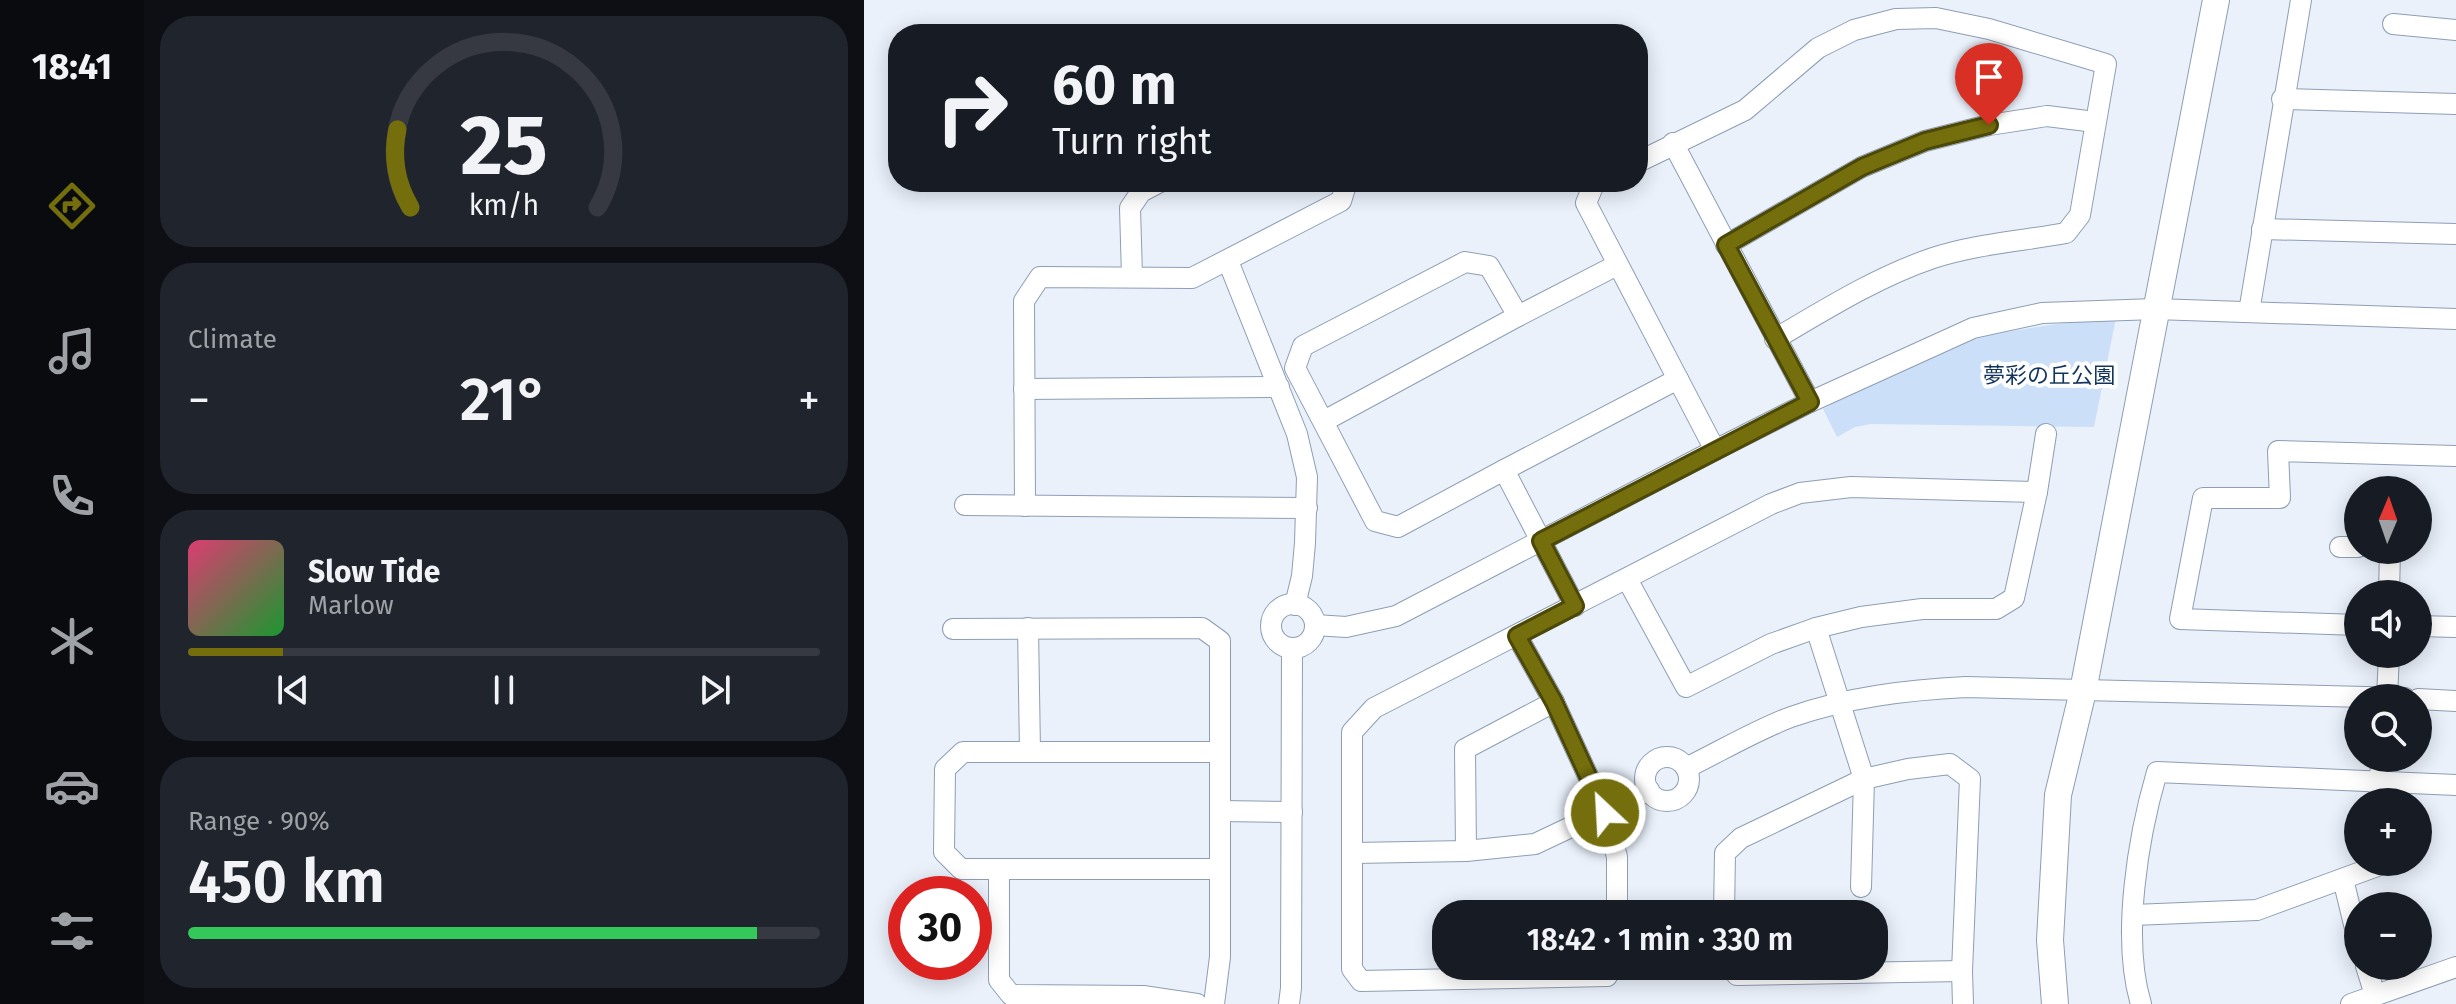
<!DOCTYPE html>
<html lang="en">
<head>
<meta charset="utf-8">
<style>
	body { margin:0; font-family:"Fira Sans","Noto Sans JP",sans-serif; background:#20242c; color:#f1f3f6; height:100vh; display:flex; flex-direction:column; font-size:30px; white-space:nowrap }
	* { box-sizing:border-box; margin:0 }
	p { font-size:26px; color:#9ea1a6 }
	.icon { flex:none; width:44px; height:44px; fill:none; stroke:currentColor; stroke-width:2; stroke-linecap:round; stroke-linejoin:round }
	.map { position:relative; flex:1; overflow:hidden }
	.panel { display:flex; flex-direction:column; gap:16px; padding:16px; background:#0d0f14; width:720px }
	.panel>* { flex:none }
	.top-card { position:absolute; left:24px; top:24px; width:760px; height:168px; border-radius:32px; box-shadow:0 4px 20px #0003; background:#171b24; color:#f1f3f6; overflow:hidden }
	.needle { width:52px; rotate:2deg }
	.fabs { position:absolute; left:1480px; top:476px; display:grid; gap:16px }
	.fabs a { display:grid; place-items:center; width:88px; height:88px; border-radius:50%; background:#171b24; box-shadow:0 4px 20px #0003; font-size:40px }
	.speed { position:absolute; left:24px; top:876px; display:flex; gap:16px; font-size:40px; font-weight:700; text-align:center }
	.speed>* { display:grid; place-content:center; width:104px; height:104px; border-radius:50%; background:#171b24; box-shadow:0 4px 20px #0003; line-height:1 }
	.speed .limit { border:12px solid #d22; background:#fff; color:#111 }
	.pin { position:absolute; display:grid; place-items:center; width:68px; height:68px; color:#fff; margin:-82px -34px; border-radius:50% 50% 50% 0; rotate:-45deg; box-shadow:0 0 8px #0007 }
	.pin .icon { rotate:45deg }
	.me { position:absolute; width:88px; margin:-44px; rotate:335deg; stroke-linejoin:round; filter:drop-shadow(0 0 6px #0008) }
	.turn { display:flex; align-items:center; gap:28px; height:168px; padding:0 32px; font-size:36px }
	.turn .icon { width:104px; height:104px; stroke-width:2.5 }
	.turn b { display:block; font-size:56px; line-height:68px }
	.big { font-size:60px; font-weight:600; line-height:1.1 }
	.panel .tile { flex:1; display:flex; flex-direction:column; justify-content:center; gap:12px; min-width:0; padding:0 28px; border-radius:32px; background:#20242c }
	.panel .dial { align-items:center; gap:0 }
	.dial svg { height:208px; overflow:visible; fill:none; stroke:#363941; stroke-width:7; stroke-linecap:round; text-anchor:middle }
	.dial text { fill:#f1f3f6; stroke:none }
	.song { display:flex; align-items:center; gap:24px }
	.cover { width:96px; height:96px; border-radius:12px; background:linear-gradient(135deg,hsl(340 70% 55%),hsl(130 70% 35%)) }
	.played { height:8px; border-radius:4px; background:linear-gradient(90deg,#746e0c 15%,#363941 15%) }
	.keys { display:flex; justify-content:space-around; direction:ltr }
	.heat { display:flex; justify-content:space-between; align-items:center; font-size:44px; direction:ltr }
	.charge { height:12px; border-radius:6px; background:linear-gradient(90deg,#34c759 90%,#363941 0) }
	.trip { position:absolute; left:568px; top:900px; width:456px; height:80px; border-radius:32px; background:#171b24; box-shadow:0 4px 20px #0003; font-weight:600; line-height:80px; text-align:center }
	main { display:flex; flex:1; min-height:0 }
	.tab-bar { display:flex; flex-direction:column; width:144px; justify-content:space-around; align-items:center; background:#090b0e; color:#9ea1a6 }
	.tab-bar .icon { width:56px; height:56px }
	.tab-bar .current { color:#746e0c }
	.tab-bar b { font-size:36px; color:#f1f3f6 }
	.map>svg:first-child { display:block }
	.green { fill:#cbdff9 }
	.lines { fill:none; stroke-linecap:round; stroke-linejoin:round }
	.street-casing { stroke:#8d9eb4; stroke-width:22 }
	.secondary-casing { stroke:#8d9eb4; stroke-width:28 }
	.street { stroke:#fff; stroke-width:20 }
	.secondary { stroke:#fff; stroke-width:26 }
	.route-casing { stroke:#4b4808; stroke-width:20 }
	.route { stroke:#746e0c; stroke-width:14 }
	.labels { text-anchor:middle; stroke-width:8; stroke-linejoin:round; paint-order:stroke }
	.park-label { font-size:22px; fill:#12345c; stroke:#fefefe }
</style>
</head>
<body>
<main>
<nav class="tab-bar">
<b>18:41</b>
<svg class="icon current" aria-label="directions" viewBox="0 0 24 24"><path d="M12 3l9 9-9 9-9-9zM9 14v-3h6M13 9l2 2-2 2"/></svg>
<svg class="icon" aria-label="music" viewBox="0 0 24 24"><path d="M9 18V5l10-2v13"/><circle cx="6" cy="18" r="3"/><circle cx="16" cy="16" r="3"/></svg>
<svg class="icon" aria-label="phone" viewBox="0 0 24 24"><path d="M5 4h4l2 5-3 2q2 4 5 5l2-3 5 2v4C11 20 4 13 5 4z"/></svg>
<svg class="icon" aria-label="climate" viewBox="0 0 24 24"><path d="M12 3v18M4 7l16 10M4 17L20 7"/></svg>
<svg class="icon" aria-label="car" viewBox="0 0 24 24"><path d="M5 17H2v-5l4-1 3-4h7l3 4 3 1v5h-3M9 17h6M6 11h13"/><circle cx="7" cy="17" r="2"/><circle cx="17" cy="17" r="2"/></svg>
<svg class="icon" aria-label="filters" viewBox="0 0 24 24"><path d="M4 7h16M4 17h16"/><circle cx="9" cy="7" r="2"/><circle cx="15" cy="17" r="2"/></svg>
</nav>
<section class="panel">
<div class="tile dial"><svg viewBox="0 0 100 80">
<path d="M14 69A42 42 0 1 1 86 69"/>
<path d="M14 69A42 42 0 0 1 9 39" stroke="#746e0c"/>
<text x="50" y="56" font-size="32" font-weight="700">25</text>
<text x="50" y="72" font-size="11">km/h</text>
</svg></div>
<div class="tile"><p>Climate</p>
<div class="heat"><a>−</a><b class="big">21°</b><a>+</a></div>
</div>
<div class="tile">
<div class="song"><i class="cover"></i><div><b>Slow Tide</b><p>Marlow</p></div></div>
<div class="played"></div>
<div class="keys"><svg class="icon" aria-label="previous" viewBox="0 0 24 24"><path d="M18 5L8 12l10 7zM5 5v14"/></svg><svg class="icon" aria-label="pause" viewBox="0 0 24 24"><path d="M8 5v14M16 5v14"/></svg><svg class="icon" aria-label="next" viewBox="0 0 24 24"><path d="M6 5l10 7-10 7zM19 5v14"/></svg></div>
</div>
<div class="tile"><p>Range · 90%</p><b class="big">450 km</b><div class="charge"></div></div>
</section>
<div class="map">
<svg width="1592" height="1004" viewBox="0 0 1592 1004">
	<rect width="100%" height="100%" fill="#eaf1fb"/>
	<path class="green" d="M1239,318H1252L1230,427L1007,424L991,427L973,437L959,409C1000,386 1042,360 1087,346C1136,330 1188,325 1239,318Z"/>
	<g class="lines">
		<defs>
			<g id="street">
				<polyline points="1529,24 1592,30"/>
				<polyline points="1418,99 1592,104"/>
				<polyline points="809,143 946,402"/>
				<path d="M774,162L881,110L954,48L990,30L1032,19L1072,18L1125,29L1242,64L1216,215L1202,233C1158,241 1112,244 1069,258C1013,277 962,309 911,339"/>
				<polyline points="734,182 730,184 722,203 851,450"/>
				<polyline points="1398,229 1592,234"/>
				<polyline points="862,245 998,167 1061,141 1125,125 1183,116 1231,122"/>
				<polyline points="364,261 433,434 443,477 441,543 438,576 431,605"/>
				<polyline points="268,276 266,208 277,192 296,182"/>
				<polyline points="1385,312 1437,0"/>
				<polyline points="654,316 625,266 601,262 439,346 431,368 511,521 534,527 640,470 711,606"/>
				<polyline points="160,389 415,387"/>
				<polyline points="460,421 654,316 753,265"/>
				<polyline points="640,470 814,379"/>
				<polyline points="101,505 443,508"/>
				<polyline points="161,506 160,301 176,277 328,278 477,201 483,182"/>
				<polyline points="1476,547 1494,547"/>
				<polyline points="763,579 822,687 907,644 952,628 997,617 1058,609 1132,609 1150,598 1173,492"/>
				<polyline points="1525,594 1526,550"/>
				<circle cx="429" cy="626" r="22"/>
				<polyline points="451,625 482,627 532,616 851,450 946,402 1109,328 1178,313 1291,309 1592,319"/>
				<polyline points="1494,625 1316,619 1339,498 1416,498 1414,451 1592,456"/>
				<polyline points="1554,626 1592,627"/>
				<polyline points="164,628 166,752"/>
				<polyline points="952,628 1000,779 997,887"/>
				<polyline points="89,629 338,628 356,641 356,957 350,1004"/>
				<polyline points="653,636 690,702 741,813 753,857 753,914"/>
				<polyline points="1523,698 1525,654"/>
				<polyline points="1554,699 1592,701"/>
				<circle cx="803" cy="779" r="22"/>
				<path d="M822,768C857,751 892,730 927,717C984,697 1043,690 1102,687L1541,698"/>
				<polyline points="1515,802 1517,758"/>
				<polyline points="357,811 428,812"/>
				<polyline points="602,851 601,749 690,702"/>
				<polyline points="490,853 602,851 671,844 785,790"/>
				<polyline points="135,869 135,980 147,995 279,996 333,1004"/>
				<polyline points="354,869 97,869 80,852 81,769 99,752 356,752"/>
				<polyline points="1479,879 1494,941"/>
				<polyline points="860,914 861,853 877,838 1000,779 1044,769 1086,764 1106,779 1098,971 1099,1004"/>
				<polyline points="1269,915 1393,910 1516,865 1516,862"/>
				<polyline points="748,966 743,976 497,981 488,969 488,732 510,708 907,504 936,493 987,487 1173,492 1182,434"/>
				<polyline points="866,966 873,975 1098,971"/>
				<polyline points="1502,966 1511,995"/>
				<polyline points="425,1004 427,988 428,648"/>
				<path d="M1277,1004C1257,938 1274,837 1293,772L1592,785"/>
				<polyline points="1487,1004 1592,967"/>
			</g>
			<polyline id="secondary" points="1191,1004 1186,940 1194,795 1219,691 1352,0"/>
		</defs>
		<use href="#street" class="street-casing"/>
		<use href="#secondary" class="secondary-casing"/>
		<use href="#street" class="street"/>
		<use href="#secondary" class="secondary"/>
	</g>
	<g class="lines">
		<defs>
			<polyline id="route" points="741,813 690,702 653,636 711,606 677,541 946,402 862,245 998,167 1061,141 1125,125"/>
		</defs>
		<use href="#route" class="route-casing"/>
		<use href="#route" class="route"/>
	</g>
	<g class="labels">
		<g class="park-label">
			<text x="1185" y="383">夢彩の丘公園</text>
		</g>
	</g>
</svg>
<div class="fabs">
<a><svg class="needle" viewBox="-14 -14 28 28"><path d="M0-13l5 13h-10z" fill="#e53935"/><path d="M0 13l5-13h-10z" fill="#9ea1a6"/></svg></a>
<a><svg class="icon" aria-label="sound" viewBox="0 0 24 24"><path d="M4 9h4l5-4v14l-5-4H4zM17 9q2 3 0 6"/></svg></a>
<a><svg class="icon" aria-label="search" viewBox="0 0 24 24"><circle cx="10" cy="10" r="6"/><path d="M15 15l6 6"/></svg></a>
<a>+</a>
<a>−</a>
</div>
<div class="speed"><div class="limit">30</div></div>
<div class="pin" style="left:1125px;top:125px;background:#d93025"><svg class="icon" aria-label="arrive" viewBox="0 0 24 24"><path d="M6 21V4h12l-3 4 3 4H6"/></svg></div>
<svg class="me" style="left:741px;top:813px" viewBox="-20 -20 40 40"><circle r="17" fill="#746e0c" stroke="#fff" stroke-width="3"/><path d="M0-11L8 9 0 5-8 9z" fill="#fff"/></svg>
<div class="trip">18:42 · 1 min · 330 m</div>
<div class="top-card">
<div class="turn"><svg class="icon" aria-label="right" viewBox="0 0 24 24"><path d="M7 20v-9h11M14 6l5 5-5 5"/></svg><div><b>60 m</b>Turn right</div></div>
</div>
</div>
</main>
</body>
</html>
